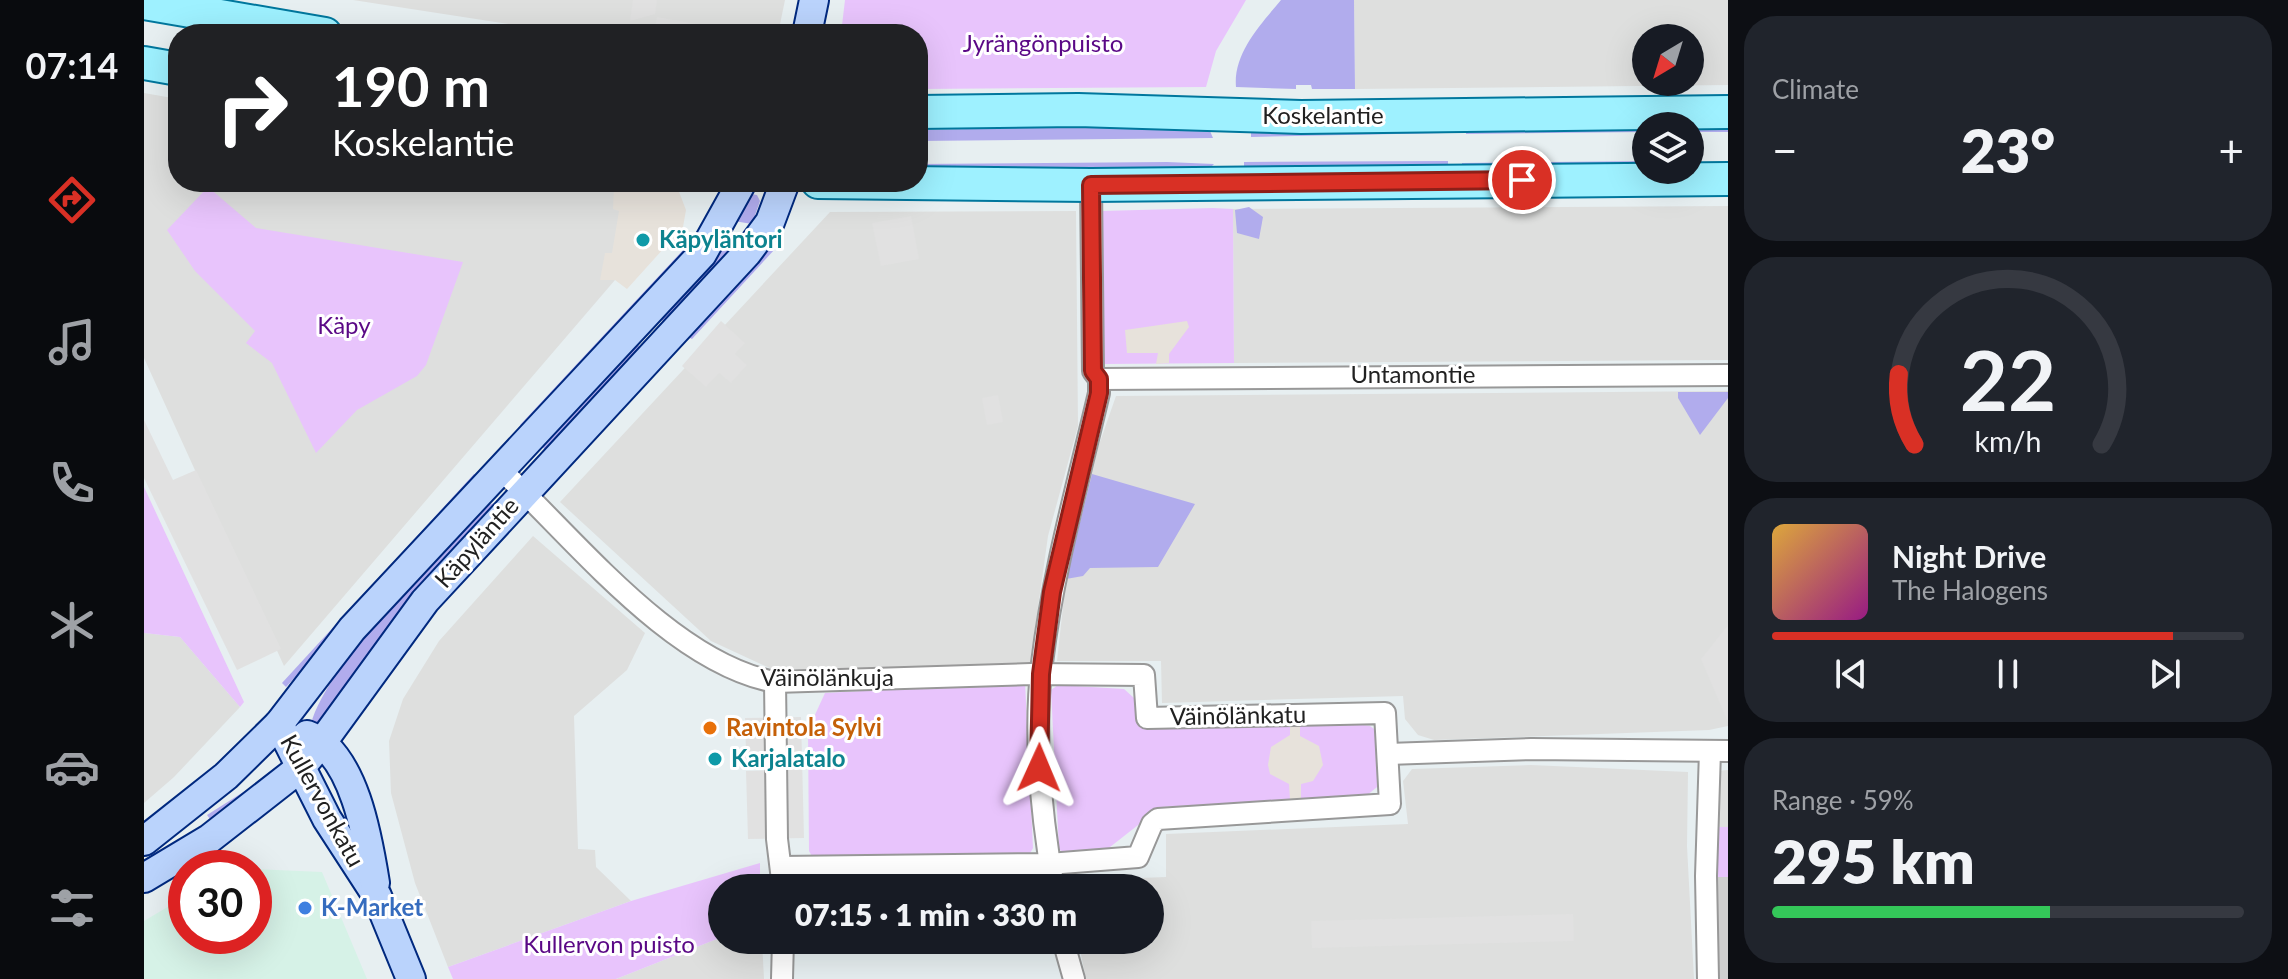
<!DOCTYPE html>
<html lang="en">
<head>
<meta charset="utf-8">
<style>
	body { margin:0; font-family:Lato,sans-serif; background:#20242c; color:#f1f3f6; height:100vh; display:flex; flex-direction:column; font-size:30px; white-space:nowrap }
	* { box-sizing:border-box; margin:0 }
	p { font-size:26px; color:#9ea1a6 }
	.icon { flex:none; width:44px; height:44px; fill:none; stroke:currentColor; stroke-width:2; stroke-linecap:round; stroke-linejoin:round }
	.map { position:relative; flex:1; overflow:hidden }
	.side { display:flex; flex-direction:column; gap:16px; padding:16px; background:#0d0f14; width:560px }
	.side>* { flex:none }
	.top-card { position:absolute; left:24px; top:24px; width:760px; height:168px; border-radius:32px; box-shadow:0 8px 32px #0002; background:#202124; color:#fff; overflow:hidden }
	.needle { width:52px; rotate:218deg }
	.tools { position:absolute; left:1488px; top:24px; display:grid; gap:16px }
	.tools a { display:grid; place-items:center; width:72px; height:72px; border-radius:50%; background:#171b24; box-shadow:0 8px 32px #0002; font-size:40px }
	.speed { position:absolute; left:24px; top:850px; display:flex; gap:16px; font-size:40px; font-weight:700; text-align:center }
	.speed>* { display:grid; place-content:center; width:104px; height:104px; border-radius:50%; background:#171b24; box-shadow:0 8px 32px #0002; line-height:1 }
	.speed .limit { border:12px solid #d22; background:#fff; color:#111 }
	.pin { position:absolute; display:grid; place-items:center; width:68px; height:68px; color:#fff; margin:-34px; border:4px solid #fff; border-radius:50%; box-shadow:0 2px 8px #0007 }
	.me { position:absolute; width:88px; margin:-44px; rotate:1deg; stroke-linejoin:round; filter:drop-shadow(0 0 6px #0008) }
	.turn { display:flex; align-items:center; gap:28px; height:168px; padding:0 32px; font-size:36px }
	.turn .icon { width:104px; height:104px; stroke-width:2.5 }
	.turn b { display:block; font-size:56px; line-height:68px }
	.big { font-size:60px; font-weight:800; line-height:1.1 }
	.side .tile { flex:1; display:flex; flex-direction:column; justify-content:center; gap:12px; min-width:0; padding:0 28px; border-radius:32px; background:#20242c }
	.side .dial { align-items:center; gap:0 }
	.dial svg { height:208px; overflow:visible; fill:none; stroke:#363941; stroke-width:7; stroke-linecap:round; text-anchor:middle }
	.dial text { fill:#f1f3f6; stroke:none }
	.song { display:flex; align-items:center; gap:24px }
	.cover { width:96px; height:96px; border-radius:12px; background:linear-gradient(135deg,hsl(40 70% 55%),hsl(310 70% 35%)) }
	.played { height:8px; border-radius:4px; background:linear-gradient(90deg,#d93025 85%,#363941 85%) }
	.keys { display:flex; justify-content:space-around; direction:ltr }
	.heat { display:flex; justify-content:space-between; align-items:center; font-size:44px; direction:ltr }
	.charge { height:12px; border-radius:6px; background:linear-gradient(90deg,#34c759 59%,#363941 0) }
	.trip { position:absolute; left:564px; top:874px; width:456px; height:80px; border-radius:40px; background:#171b24; box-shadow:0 8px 32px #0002; font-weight:800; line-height:80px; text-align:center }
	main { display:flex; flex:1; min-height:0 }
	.menu { display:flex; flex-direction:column; width:144px; justify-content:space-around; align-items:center; background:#090b0e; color:#9ea1a6 }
	.menu .icon { width:56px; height:56px }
	.menu .current { color:#d93025 }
	.menu b { font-size:36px; color:#f1f3f6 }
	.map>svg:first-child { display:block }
	.residential { fill:#dedfde; fill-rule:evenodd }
	.commercial { fill:#d6f2e7 }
	.religious { fill:#cfcfcf }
	.grass { fill:#b1aced }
	.park { fill:#e8c4fc }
	.parking { fill:#e1e1e1 }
	.plaza { fill:#e7e2db }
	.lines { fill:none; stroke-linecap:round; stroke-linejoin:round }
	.street-casing { stroke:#989898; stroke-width:24 }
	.secondary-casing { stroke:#01297f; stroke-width:32 }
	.primary-casing { stroke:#00779d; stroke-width:36 }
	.street { stroke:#fff; stroke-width:20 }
	.secondary { stroke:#bad3fc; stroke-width:28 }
	.primary { stroke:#9ef1ff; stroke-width:32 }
	.route-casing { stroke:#8d1f18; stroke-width:20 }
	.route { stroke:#d93025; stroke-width:14 }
	.culture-dot { fill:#0f9aa8; stroke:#fff; stroke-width:3 }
	.food-dot { fill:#e8710a; stroke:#fff; stroke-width:3 }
	.shop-dot { fill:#3f7fe0; stroke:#fff; stroke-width:3 }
	.labels { text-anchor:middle; stroke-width:6; stroke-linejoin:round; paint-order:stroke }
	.park-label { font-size:24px; fill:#5a0886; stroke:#fff }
	.street-label { font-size:24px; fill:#212121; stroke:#fff }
	.culture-label { font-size:24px; font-weight:bold; fill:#0d838f; stroke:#fff; text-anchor:start }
	.food-label { font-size:24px; font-weight:bold; fill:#c56008; stroke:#fff; text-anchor:start }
	.shop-label { font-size:24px; font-weight:bold; fill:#366cbe; stroke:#fff; text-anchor:start }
</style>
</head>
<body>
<main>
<nav class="menu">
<b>07:14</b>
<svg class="icon current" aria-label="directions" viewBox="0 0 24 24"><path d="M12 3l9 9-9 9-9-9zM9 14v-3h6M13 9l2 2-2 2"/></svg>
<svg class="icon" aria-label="music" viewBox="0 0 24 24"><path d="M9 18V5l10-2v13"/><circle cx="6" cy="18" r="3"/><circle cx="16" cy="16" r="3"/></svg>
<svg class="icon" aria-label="phone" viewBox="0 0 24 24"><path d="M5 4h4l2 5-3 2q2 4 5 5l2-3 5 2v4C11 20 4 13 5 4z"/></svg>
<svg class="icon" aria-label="climate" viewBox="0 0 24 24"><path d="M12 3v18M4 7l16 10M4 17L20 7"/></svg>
<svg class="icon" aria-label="car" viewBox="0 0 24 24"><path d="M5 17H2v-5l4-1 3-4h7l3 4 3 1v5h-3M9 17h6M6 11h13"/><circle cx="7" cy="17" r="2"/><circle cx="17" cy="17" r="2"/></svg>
<svg class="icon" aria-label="filters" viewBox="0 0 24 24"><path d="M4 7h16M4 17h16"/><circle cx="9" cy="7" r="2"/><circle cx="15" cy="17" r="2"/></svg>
</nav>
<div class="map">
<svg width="1584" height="979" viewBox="0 0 1584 979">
	<rect width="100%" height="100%" fill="#e7eff1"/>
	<g class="residential">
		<polygon points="209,0 641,0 634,34 429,34"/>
		<path d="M1210,0H1584V85L1211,89ZM1502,38H1546V82H1502Z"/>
		<polygon points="0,93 34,99 34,182 484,182 471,280 140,666 0,358"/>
		<polygon points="1584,206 1584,360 1090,363 1089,209"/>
		<polygon points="932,211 934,426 904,536 886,664 630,670 567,641 416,502 686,212"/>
		<polygon points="1584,391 1584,726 1565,730 1290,740 1274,735 1261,719 1259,696 1018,703 1017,661 913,661 922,579 949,462 972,396"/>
		<polygon points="389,536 501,633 483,670 430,716 434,849 451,850 452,867 487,901 304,967 271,883 247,793 245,741 259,699 295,641"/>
		<polygon points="0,633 36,637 96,707 30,777 0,803"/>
		<polygon points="1387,765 1544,772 1543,846 1550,979 942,979 934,940 1006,940 1006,888 923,888 921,881 1022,877 1022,834 1264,824 1259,781 1268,769"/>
		<polygon points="1584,770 1584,877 1570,877 1573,771"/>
		<polygon points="578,937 618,940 620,979 472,979"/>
	</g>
	<polygon class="commercial" points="110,869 178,872 223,979 0,979 0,921 42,896 42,936 110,936"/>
	<polygon class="religious" points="1570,877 1584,877 1584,979 1573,979"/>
	<g class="grass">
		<path d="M1137,0H1210L1211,89H1168L1167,85H1152V89L1092,87C1089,53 1117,24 1137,0Z"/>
		<polygon points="1584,120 1584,132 1546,132 1546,126 1502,126 1502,132 1322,134 1322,124"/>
		<polygon points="1302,124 1302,133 1107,137 1107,129"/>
		<polygon points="916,127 1056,129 1066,131 1069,138 774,141 774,130"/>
		<polygon points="1304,161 1304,170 1100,169 1100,162"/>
		<polygon points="1502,161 1502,168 1318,170 1318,163"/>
		<polygon points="1023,162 1070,164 1067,167 774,173 774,164"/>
		<polygon points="607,194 613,195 616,201 608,224 590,221"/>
		<polygon points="1105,207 1119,217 1115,239 1093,233 1091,210"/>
		<polygon points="553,235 553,240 381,429 376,425"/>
		<polygon points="582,238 597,241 522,324 516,318"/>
		<polygon points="626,246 631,249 548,339 544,337"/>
		<polygon points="493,344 497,348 404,452 397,446"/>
		<polygon points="1534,392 1584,392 1584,398 1556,435 1534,398"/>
		<polygon points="330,474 335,478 142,687 138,683"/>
		<polygon points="948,474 1051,504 1014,567 946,568 939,576 922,579"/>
		<path d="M358,500L172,727L167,724C184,662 295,555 342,506Z"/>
		<polygon points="123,777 71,826 63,815"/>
	</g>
	<g class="park">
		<polygon points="701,0 1102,0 1072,51 1062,87 774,89 774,34 697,34"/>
		<polygon points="64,187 112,228 319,262 282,365 273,376 213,410 172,453 128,363 102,343 111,331 51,271 23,230"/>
		<polygon points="1069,208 1089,209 1090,363 960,364 958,211"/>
		<polygon points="0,487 100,702 96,707 36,637 0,633"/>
		<polygon points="881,682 889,848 885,855 669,858 665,851 664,730 681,693"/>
		<polygon points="914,685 980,689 990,698 995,727 1200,722 1226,726 1234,732 1238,783 1222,796 1017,807 961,851 921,854 915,849 907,690"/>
		<polygon points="1571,827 1584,827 1584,877 1570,877"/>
		<polygon points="616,863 616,888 578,888 578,937 472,979 309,979 304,967 487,901"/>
	</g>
	<g class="parking">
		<polygon points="489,0 513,0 511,14 486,21"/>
		<polygon points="513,17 608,34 510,34"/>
		<polygon points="767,216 775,259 737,266 728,223"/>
		<polygon points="577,321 601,343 591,354 603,365 587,383 575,373 562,387 538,366"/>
		<polygon points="854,395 859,422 843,425 838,398"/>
		<polygon points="0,420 29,480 52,470 137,649 93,670 0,478"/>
		<polygon points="1584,625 1584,722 1557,659"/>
		<polygon points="657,717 660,838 604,839 602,771 631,770 630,751 602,752 601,718"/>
		<polygon points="1429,914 1430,941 1168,948 1167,921"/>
	</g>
	<g class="plaza">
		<polygon points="480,182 532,184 542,210 539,227 483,289 471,280 456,280 461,253 468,253 475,211 469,209 470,186"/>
		<polygon points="1043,321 1045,327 1025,354 1025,363 1012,364 1014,353 983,353 981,330"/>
		<polygon points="1146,725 1156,725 1156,736 1175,746 1179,765 1169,781 1157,784 1157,800 1146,800 1145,784 1126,774 1124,765 1127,747 1146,735"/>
	</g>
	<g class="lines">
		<defs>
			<g id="street">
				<polyline points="955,379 1584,375"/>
				<path d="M356,469C431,539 528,663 631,682L887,674L1000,675L1003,718L1241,713L1246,804L1014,819L1008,824L994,857L905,864L637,867"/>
				<polyline points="631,682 633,839 639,888"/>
				<polyline points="1244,754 1387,749 1584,751"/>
				<path d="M910,888C897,815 889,737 898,663C909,571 934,483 955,393V379L949,371L947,185"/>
				<polyline points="919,940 930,979"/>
				<polyline points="638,979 639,940"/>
				<polyline points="1564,979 1562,876 1566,751"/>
			</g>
			<g id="secondary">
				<polyline points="663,34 670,0"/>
				<polyline points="135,724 183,819 233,896 267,979"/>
				<path d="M163,735C210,752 224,839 231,883"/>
				<polyline points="0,841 82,776 135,724 208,629 558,254 598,182"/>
				<polyline points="0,878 65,839 156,768 179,741 281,601 603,253 626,222 641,182"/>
			</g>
			<g id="primary">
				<polyline points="0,3 181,34"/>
				<polyline points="0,63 34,69"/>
				<polyline points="774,112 934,110 1157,117 1584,112"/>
				<polyline points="674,182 947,185 1584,179"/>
			</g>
		</defs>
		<use href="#street" class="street-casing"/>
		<use href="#secondary" class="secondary-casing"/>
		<use href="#primary" class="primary-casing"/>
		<use href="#street" class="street"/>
		<use href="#secondary" class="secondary"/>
		<use href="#primary" class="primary"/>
	</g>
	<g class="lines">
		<defs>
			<polyline id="route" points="895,768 897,674 908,592 955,393 955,379 949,371 947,185 1378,180"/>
		</defs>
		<use href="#route" class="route-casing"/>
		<use href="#route" class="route"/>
	</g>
	<g class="culture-dot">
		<circle cx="499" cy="240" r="8"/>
		<circle cx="571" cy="759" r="8"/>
	</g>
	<circle class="food-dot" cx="566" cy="728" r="8"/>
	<circle class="shop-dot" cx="161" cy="908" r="8"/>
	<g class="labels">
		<g class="park-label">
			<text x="899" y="52">Jyrängönpuisto</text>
			<text x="200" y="334">Käpy</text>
			<text x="465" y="953">Kullervon puisto</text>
		</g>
		<g class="street-label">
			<text x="1179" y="124">Koskelantie</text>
			<text x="1269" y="383">Untamontie</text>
			<text transform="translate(333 543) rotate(-48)" y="8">Käpyläntie</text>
			<text x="683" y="686">Väinölänkuja</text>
			<text transform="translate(1094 716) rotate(-1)" y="8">Väinölänkatu</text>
			<text transform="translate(178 801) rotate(61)" y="8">Kullervonkatu</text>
		</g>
		<g class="culture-label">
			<text x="515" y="248">Käpyläntori</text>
			<text x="587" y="767">Karjalatalo</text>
		</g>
		<g class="food-label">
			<text x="582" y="736">Ravintola Sylvi</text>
		</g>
		<g class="shop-label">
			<text x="177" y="916">K-Market</text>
		</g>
	</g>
</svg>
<div class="tools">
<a><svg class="needle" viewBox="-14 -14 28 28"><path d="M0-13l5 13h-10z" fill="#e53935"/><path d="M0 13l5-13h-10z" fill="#9ea1a6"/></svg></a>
<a><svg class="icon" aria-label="layers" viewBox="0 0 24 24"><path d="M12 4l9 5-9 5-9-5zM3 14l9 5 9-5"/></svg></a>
</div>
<div class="speed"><div class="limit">30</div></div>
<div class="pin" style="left:1378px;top:180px;background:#d93025"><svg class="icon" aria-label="arrive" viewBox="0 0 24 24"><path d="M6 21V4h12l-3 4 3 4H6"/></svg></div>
<svg class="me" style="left:895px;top:768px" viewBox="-20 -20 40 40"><path d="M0-17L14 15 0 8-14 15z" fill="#d93025" stroke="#fff" stroke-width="4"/></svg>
<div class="trip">07:15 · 1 min · 330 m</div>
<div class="top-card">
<div class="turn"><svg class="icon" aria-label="right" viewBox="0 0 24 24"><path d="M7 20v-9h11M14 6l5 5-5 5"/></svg><div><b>190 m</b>Koskelantie</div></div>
</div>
</div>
<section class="side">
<div class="tile"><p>Climate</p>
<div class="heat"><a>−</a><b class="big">23°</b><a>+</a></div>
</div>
<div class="tile dial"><svg viewBox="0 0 100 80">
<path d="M14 69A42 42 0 1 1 86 69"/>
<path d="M14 69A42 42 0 0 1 8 42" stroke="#d93025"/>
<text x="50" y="56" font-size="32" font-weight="700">22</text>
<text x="50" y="72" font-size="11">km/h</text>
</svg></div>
<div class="tile">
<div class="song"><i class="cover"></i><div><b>Night Drive</b><p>The Halogens</p></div></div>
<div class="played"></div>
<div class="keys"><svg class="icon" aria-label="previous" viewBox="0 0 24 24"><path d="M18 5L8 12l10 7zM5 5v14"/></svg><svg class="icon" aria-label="pause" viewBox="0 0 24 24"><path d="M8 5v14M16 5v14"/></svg><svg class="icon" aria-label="next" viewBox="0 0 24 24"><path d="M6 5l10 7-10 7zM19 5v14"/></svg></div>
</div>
<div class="tile"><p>Range · 59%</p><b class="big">295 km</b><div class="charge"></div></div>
</section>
</main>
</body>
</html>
